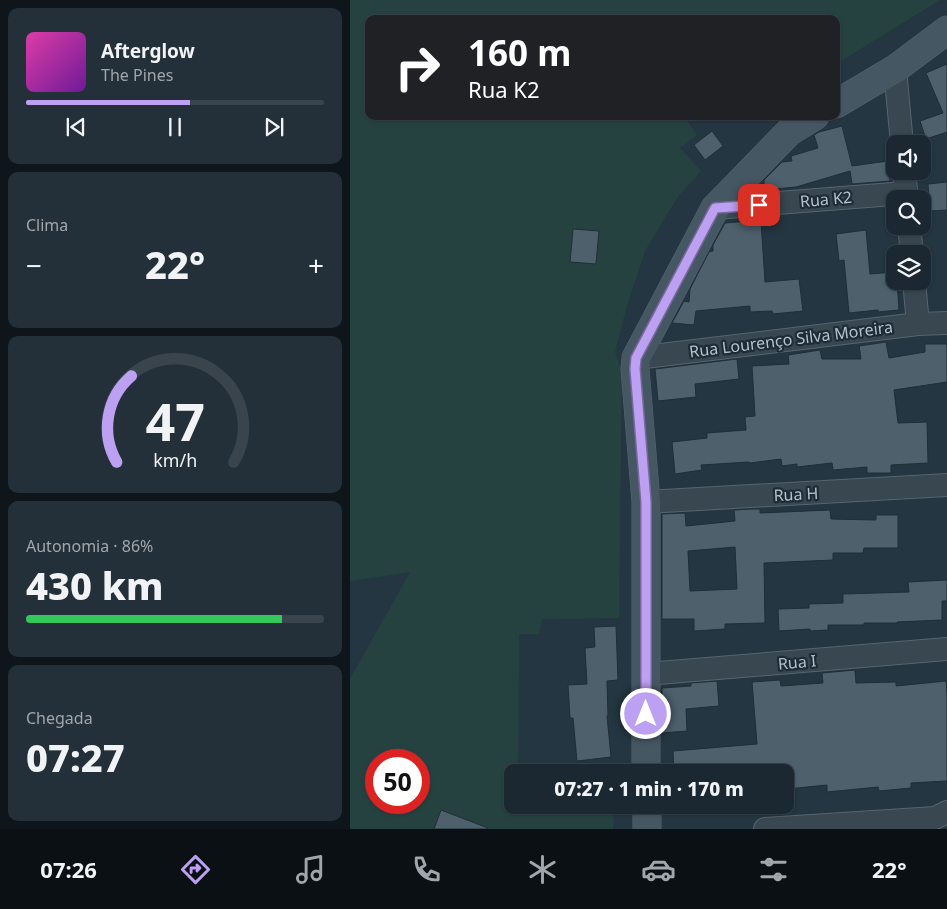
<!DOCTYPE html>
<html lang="pt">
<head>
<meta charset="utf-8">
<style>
	body { margin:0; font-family:"Noto Sans",sans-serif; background:#243039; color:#f1f3f6; height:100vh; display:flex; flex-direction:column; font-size:19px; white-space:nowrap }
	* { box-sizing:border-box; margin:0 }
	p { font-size:16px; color:#a0a6ab }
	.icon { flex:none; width:28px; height:28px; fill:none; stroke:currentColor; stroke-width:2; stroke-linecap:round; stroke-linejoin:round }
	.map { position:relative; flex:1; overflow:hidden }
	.panel { display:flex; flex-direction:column; gap:8px; padding:8px; background:#0f161b; width:350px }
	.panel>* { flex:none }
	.guide { position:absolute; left:15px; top:15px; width:475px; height:105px; border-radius:10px; box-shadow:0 1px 4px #0004,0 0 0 1px #39444d; background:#202124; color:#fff; overflow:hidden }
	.tools { position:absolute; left:536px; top:135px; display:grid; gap:10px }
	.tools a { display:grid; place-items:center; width:45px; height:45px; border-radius:10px; background:#1b2831; box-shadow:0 1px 4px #0004,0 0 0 1px #39444d; font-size:25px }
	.speed { position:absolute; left:15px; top:749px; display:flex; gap:10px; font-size:25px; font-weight:700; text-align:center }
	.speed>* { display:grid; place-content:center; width:65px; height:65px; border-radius:50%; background:#1b2831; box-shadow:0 1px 4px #0004,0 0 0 1px #39444d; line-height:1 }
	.speed .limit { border:8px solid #d22; background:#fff; color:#111 }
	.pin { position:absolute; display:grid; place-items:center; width:42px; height:42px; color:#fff; margin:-21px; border-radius:10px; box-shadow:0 2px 8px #0006 }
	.me { position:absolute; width:55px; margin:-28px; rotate:0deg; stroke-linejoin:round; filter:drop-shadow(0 0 4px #0008) }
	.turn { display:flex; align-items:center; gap:18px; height:105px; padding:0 20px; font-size:22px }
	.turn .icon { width:65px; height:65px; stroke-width:2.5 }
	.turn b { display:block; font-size:35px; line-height:42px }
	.big { font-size:38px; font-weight:800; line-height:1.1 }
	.panel .widget { flex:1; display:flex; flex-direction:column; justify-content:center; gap:8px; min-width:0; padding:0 18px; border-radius:10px; background:#243039 }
	.panel .dial { align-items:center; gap:0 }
	.dial svg { height:130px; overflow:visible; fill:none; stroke:#39444d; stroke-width:7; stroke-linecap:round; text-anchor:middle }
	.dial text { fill:#f1f3f6; stroke:none }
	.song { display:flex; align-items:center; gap:15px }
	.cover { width:60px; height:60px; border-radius:8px; background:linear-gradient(135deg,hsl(320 70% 55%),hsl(280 70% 35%)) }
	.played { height:5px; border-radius:2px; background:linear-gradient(90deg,#bca0f2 55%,#39444d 55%) }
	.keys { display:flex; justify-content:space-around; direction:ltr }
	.heat { display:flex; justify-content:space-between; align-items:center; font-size:28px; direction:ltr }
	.charge { height:8px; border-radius:4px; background:linear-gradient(90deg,#34c759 86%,#39444d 0) }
	.trip { position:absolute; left:154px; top:764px; width:290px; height:50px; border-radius:10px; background:#1b2831; box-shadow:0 1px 4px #0004,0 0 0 1px #39444d; font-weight:800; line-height:50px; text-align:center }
	.tab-bar { display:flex; height:80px; justify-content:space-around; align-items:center; background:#0b1014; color:#a0a6ab }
	.tab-bar .icon { width:35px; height:35px }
	.tab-bar .active { color:#bca0f2 }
	.tab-bar b { font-size:22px; color:#f1f3f6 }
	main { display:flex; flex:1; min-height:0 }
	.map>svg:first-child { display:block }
	.green { fill:#264240; fill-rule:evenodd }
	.building { fill:#4d606c; stroke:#1f2e38; fill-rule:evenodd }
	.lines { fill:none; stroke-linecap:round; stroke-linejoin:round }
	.street-casing { stroke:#56656e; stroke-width:24 }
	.secondary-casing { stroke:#56656e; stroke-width:29 }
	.street { stroke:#394751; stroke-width:22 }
	.secondary { stroke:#465764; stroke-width:28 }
	.route-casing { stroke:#7a689d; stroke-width:12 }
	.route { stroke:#bca0f2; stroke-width:9 }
	.labels { text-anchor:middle; stroke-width:4.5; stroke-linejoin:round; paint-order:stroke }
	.street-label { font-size:16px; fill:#b5c2cb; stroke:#1d2c36 }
</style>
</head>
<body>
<main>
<section class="panel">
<div class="widget">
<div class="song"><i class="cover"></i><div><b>Afterglow</b><p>The Pines</p></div></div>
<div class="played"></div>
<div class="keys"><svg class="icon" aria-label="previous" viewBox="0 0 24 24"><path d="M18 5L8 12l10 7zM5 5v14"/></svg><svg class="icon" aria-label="pause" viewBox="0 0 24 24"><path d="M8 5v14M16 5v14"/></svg><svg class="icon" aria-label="next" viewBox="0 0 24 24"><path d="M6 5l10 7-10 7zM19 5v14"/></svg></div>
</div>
<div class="widget"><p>Clima</p>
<div class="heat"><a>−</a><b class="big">22°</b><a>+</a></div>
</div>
<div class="widget dial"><svg viewBox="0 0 100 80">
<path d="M14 69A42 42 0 1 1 86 69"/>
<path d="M14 69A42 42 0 0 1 23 16" stroke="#bca0f2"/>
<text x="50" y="56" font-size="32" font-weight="700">47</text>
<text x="50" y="72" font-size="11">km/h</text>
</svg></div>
<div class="widget"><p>Autonomia · 86%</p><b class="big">430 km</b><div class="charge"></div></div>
<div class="widget"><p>Chegada</p><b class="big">07:27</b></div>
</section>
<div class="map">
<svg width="597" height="829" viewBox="0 0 597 829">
	<rect width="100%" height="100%" fill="#243641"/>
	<path class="green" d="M0,0H590L486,64V19H19V116H334L347,135L330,148L351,171L327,198L295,251L278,302L265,352L272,371L269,618L192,619L189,634H169L168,772H162V805H167L168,811L264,812L263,829H0V679L60,572L0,581ZM26,760H69V802H26Z"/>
	<g class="building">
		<polygon points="597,64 597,132 576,139 570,121 593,113 576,73"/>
		<polygon points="492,126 502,166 538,161 540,181 502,184 500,171 446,187 414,190 414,180 432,162 442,161 441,156 468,148 464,135 469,132"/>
		<polygon points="362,131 373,146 355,160 344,145"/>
		<polygon points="597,182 597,210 580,211 578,184"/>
		<polygon points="411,220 415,282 449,279 453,311 423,314 422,311 400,312 400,306 346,311 344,325 322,323 334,301 339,302 340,289 359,252 363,251 363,245 375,223"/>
		<polygon points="223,229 249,231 246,264 220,262"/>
		<polygon points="516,230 520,274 545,272 545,281 547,281 549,310 528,312 528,310 499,313 494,260 489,261 486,234"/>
		<polygon points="536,342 539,358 575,352 575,344 597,344 597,382 544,390 548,423 577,422 578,463 541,465 541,473 517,473 517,467 483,470 482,463 447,467 447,464 432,466 431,459 400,463 399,462 351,465 352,470 325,474 322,442 357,438 357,433 396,430 395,417 405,416 402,366 439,364 438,355 470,350 472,359 511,359 509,346"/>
		<polygon points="387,359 389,379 345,384 346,397 308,401 305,369"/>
		<path d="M402,509H410V513L480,510L481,519L526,520V515H548V548H514L513,553H483V560L414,563L415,623L375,624V629L344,631V619H312V514L335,513L336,526L385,521L384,510ZM385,547L387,589L340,591L338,551Z"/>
		<polygon points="597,580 597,601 592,601 592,620 547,622 547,623 514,623 514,625 478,625 478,630 460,631 460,629 429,631 428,609 459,608 459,604 493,603 493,594 559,592 558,582"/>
		<polygon points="266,626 268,680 257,681 258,716 257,716 261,757 227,761 223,718 220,718 218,685 237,684 235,648 245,647 244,627"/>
		<polygon points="505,670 506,683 546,682 546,686 596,681 597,693 597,781 561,783 561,788 529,791 528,787 477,792 477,785 437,789 436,772 324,772 323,751 407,744 402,682 430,680 431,686 473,683 472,673"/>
		<polygon points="367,681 369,706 336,709 337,731 312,733 312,688 341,686 341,683"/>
		<polygon points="91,810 138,828 137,829 84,829"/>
	</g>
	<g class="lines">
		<defs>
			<g id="street">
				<polyline points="545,69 552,144"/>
				<polyline points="554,171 557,199"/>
				<polyline points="365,208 556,193"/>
				<polyline points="559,226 562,254"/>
				<polyline points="564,281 568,324"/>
				<polyline points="286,358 568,324 597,323"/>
				<polyline points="296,502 597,485"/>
				<polyline points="296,674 597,649"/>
				<polyline points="415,829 585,818 597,812"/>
			</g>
			<g id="secondary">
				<polyline points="486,104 545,69 597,30"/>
				<polyline points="296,772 296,502 285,369 286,358 365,208 439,132 465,116"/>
				<polyline points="297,805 297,829"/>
			</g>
		</defs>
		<use href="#street" class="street-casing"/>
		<use href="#secondary" class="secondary-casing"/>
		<use href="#street" class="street"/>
		<use href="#secondary" class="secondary"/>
	</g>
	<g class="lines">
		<defs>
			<polyline id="route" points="296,714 296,502 285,369 286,358 365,208 409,205"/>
		</defs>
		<use href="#route" class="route-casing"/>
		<use href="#route" class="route"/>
	</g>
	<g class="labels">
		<g class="street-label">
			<text transform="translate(476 199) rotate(-5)" y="6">Rua K2</text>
			<text transform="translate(441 339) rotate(-7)" y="6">Rua Lourenço Silva Moreira</text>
			<text transform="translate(446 494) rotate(-3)" y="6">Rua H</text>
			<text transform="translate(447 662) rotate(-5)" y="6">Rua I</text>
		</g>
	</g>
</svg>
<div class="tools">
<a><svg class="icon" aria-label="sound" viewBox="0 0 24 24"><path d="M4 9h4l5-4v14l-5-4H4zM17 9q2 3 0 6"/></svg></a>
<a><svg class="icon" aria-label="search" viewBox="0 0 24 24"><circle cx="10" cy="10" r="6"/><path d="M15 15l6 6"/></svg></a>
<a><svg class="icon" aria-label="layers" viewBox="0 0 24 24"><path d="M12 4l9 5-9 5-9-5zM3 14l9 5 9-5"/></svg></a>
</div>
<div class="speed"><div class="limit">50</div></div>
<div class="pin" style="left:409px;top:205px;background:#d93025"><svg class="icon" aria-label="arrive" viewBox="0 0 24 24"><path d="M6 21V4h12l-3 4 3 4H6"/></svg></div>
<svg class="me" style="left:296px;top:714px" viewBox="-20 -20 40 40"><circle r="17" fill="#bca0f2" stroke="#fff" stroke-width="3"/><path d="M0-11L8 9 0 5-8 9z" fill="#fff"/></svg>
<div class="trip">07:27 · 1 min · 170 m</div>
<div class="guide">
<div class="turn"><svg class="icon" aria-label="right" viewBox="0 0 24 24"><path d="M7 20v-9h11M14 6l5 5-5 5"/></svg><div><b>160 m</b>Rua K2</div></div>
</div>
</div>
</main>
<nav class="tab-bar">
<b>07:26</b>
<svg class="icon active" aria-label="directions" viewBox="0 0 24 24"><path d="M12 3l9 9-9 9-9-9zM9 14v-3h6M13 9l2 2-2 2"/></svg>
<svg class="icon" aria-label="music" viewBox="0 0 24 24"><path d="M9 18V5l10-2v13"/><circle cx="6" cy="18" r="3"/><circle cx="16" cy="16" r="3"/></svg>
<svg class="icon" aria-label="phone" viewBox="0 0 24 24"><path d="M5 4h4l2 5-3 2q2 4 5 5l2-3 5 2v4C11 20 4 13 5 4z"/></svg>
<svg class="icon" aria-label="climate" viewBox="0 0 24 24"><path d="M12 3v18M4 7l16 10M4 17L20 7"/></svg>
<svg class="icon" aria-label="car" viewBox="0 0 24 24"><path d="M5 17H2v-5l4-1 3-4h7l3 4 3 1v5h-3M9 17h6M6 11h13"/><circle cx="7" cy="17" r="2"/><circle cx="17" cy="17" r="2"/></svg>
<svg class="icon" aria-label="filters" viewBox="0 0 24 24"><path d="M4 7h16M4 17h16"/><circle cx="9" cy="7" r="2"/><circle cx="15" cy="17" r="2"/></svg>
<b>22°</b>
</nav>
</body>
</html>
